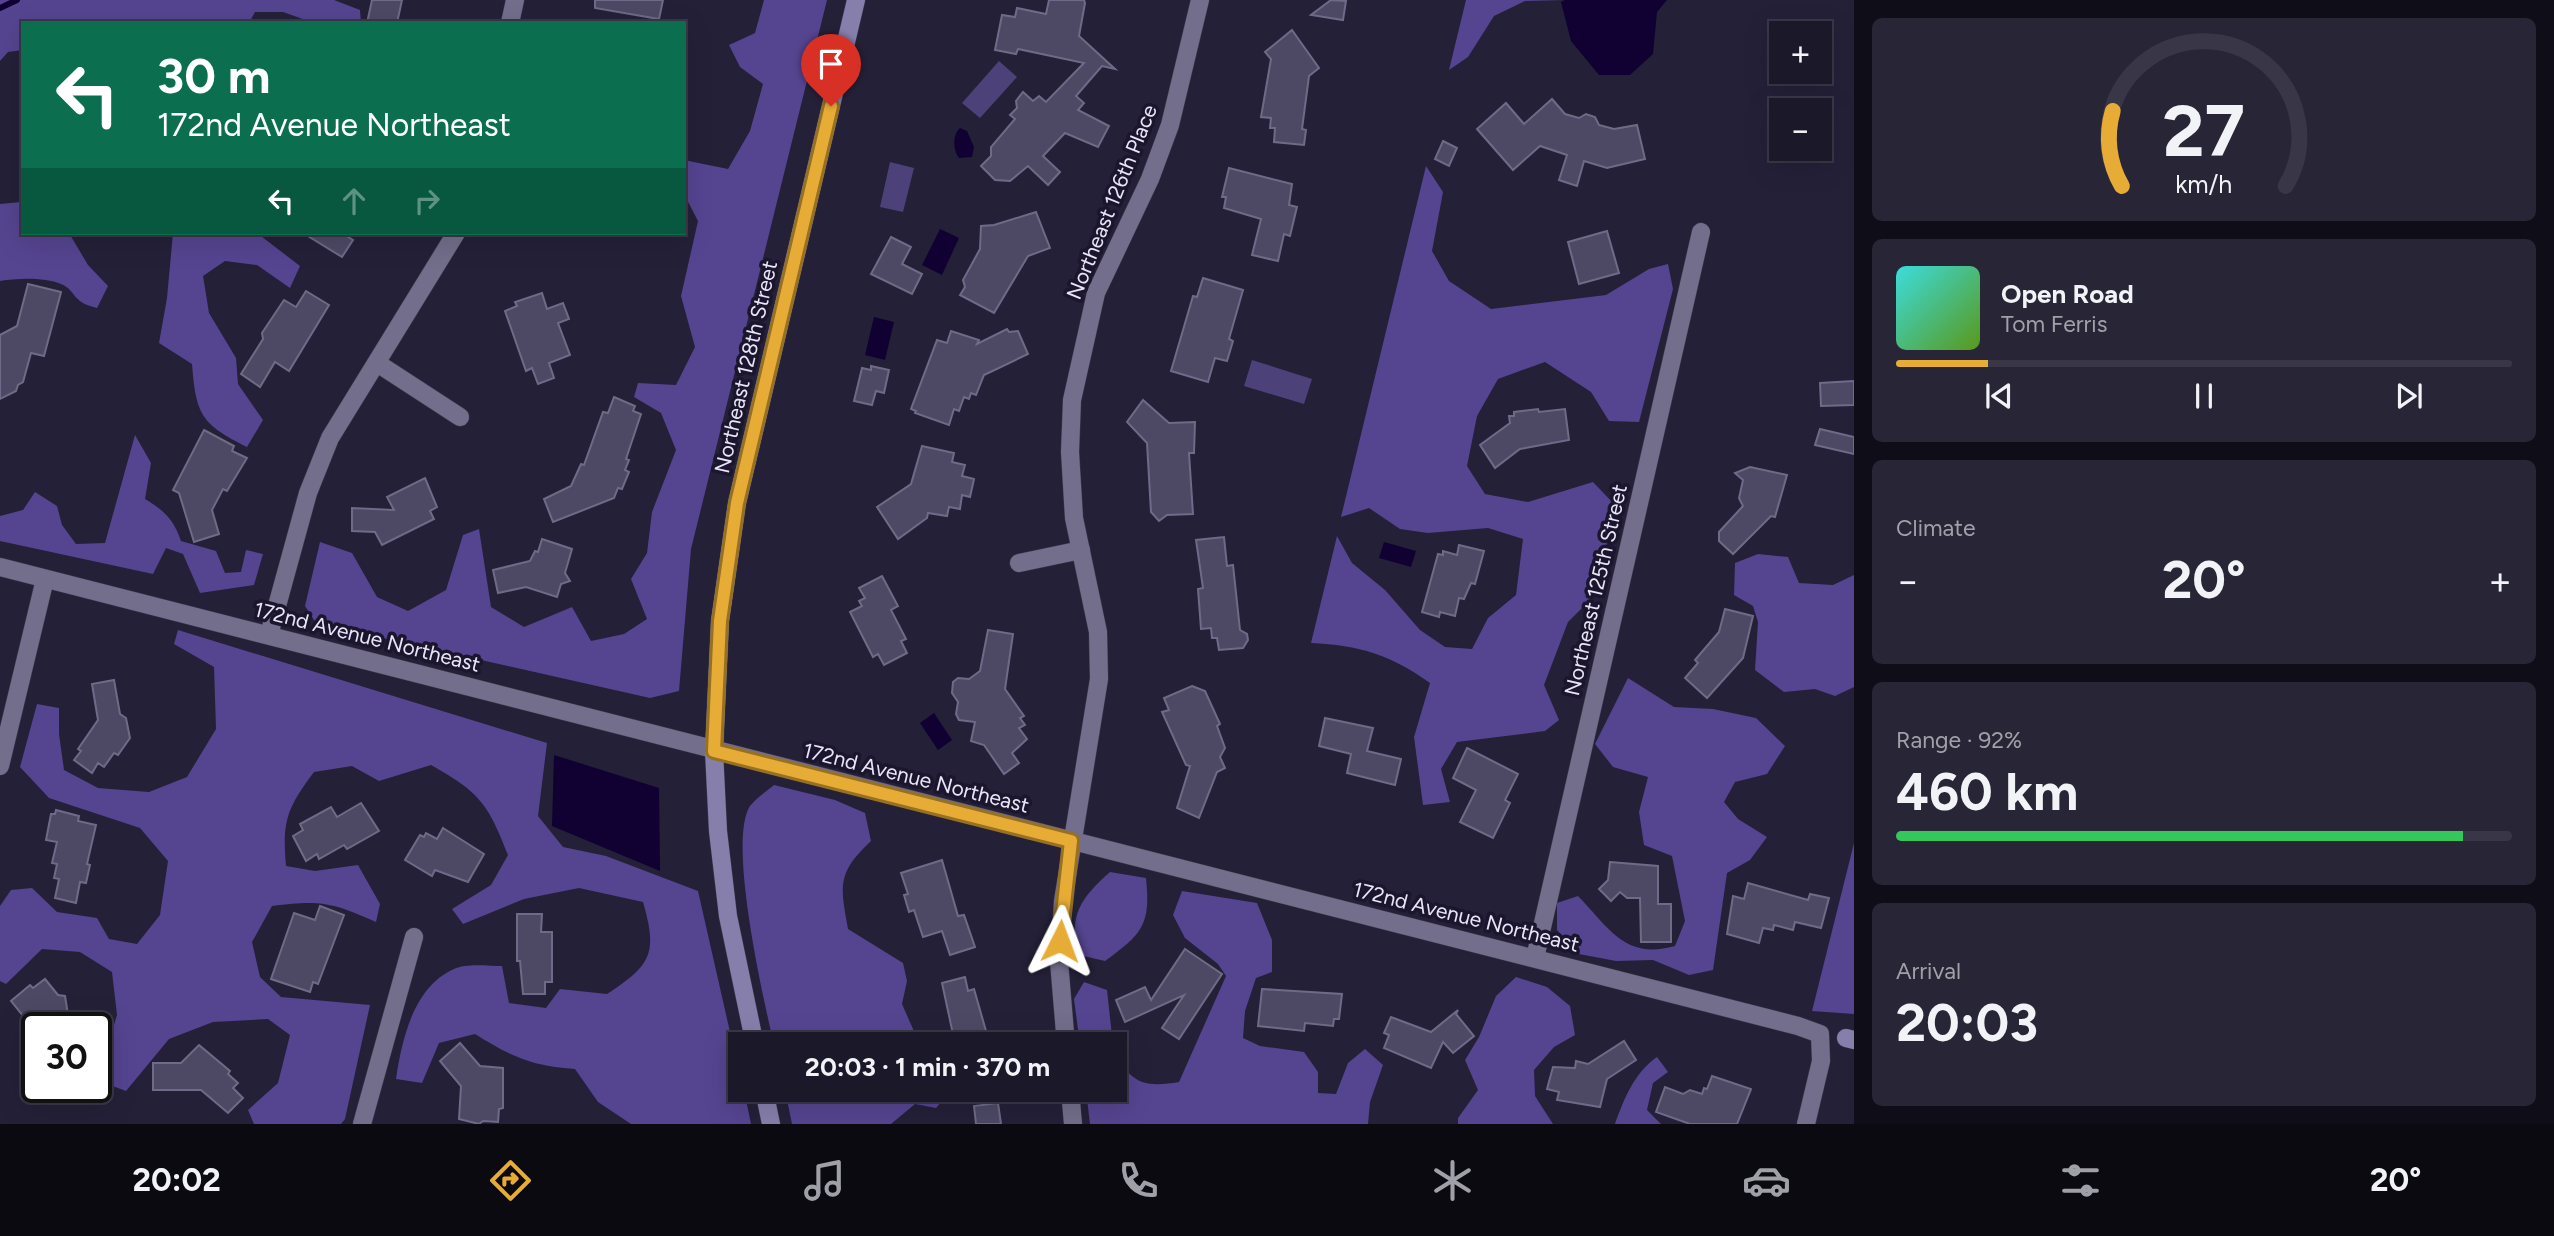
<!DOCTYPE html>
<html lang="en">
<head>
<meta charset="utf-8">
<style>
	body { margin:0; font-family:Figtree,sans-serif; background:#282536; color:#f1f3f6; height:100vh; display:flex; flex-direction:column; font-size:26px; white-space:nowrap }
	* { box-sizing:border-box; margin:0 }
	p { font-size:23px; color:#a0a0a8 }
	.icon { flex:none; width:38px; height:38px; fill:none; stroke:currentColor; stroke-width:2; stroke-linecap:round; stroke-linejoin:round }
	.map { position:relative; flex:1; overflow:hidden }
	.details { display:flex; flex-direction:column; gap:18px; padding:18px; background:#0f0d17; width:700px }
	.details>* { flex:none }
	.hud { position:absolute; left:21px; top:21px; width:665px; height:214px; border-radius:0px; box-shadow:0 7px 28px #0002,0 0 0 2px #393747; background:#0b6e4f; color:#fff; overflow:hidden }
	.tools { position:absolute; left:1769px; top:21px; display:grid; gap:14px }
	.tools a { display:grid; place-items:center; width:63px; height:63px; border-radius:0px; background:#1b182a; box-shadow:0 7px 28px #0002,0 0 0 2px #393747; font-size:35px }
	.speed { position:absolute; left:21px; top:1012px; display:flex; gap:14px; font-size:35px; font-weight:700; text-align:center }
	.speed>* { display:grid; place-content:center; width:91px; height:91px; border-radius:50%; background:#1b182a; box-shadow:0 7px 28px #0002,0 0 0 2px #393747; line-height:1 }
	.speed .limit { border:4px solid #111; border-radius:10px; background:#fff; color:#111 }
	.pin { position:absolute; display:grid; place-items:center; width:60px; height:60px; color:#fff; margin:-72px -30px; border-radius:50% 50% 50% 0; rotate:-45deg; box-shadow:0 0 7px #0007 }
	.pin .icon { rotate:45deg }
	.me { position:absolute; width:77px; margin:-38px; rotate:3deg; stroke-linejoin:round; filter:drop-shadow(0 0 5px #0008) }
	.turn { display:flex; align-items:center; gap:24px; height:147px; padding:0 21px; font-size:32px }
	.turn .icon { width:91px; height:91px; stroke-width:2.5 }
	.turn b { display:block; font-size:49px; line-height:60px }
	.lanes { display:flex; align-items:center; height:66px; padding:0 21px; background:#0003; justify-content:center; gap:35px; direction:ltr }
	.lanes .off { opacity:.35 }
	.big { font-size:52px; font-weight:700; line-height:1.1 }
	.details .tile { flex:1; display:flex; flex-direction:column; justify-content:center; gap:10px; min-width:0; padding:0 24px; border-radius:10px; background:#282536 }
	.details .dial { align-items:center; gap:0 }
	.dial svg { height:182px; overflow:visible; fill:none; stroke:#393747; stroke-width:7; stroke-linecap:round; text-anchor:middle }
	.dial text { fill:#f1f3f6; stroke:none }
	.song { display:flex; align-items:center; gap:21px }
	.cover { width:84px; height:84px; border-radius:10px; background:linear-gradient(135deg,hsl(180 70% 55%),hsl(90 70% 35%)) }
	.played { height:7px; border-radius:4px; background:linear-gradient(90deg,#e6ac36 15%,#393747 15%) }
	.keys { display:flex; justify-content:space-around; direction:ltr }
	.heat { display:flex; justify-content:space-between; align-items:center; font-size:38px; direction:ltr }
	.charge { height:10px; border-radius:5px; background:linear-gradient(90deg,#34c759 92%,#393747 0) }
	.trip { position:absolute; left:728px; top:1032px; width:399px; height:70px; border-radius:0px; background:#1b182a; box-shadow:0 7px 28px #0002,0 0 0 2px #393747; font-weight:700; line-height:70px; text-align:center }
	.tab-bar { display:flex; height:112px; justify-content:space-around; align-items:center; background:#0b0a11; color:#a0a0a8 }
	.tab-bar .icon { width:49px; height:49px }
	.tab-bar .active { color:#e6ac36 }
	.tab-bar b { font-size:32px; color:#f1f3f6 }
	main { display:flex; flex:1; min-height:0 }
	.map>svg:first-child { display:block }
	.green { fill:#4d417a }
	.forest { fill:#554490 }
	.water { fill:#110032 }
	.lines { fill:none; stroke-linecap:round; stroke-linejoin:round }
	.stream { stroke:#110032; stroke-width:6 }
	.building { fill:#4d4965; stroke:#6e6a87; stroke-width:2 }
	.street-casing { stroke:#3e3a4e; stroke-width:19 }
	.secondary-casing { stroke:#3e3a4e; stroke-width:19 }
	.street { stroke:#726e8b; stroke-width:18 }
	.secondary { stroke:#867fac; stroke-width:18 }
	.route-casing { stroke:#967023; stroke-width:18 }
	.route { stroke:#e6ac36; stroke-width:12 }
	.labels { text-anchor:middle; stroke-width:7; stroke-linejoin:round; paint-order:stroke }
	.street-label { font-size:21px; fill:#e8e6f6; stroke:#1b162e }
</style>
</head>
<body>
<main>
<div class="map">
<svg width="1854" height="1124" viewBox="0 0 1854 1124">
	<rect width="100%" height="100%" fill="#242038"/>
	<g class="green">
		<polygon points="999,61 1017,77 980,118 962,103"/>
		<polygon points="890,162 914,168 903,212 880,207"/>
		<polygon points="1252,360 1312,379 1304,404 1244,386"/>
	</g>
	<g class="forest">
		<polygon points="0,0 334,0 360,10 361,23 314,23 283,12 255,12 249,23 23,23 23,50 8,52 0,61"/>
		<polygon points="764,0 827,0 691,549 679,691 650,698 316,623 305,606 320,542 352,553 377,597 408,611 446,590 463,535 479,529 491,607 524,627 572,607 591,641 624,634 647,619 631,579 647,553 652,512 676,450 661,413 634,397 638,383 676,385 695,347 681,296 698,221 684,194 684,160 728,169 750,131 763,84 740,67 729,45 755,33"/>
		<polygon points="1466,0 1565,0 1525,1 1494,16 1468,57 1449,70"/>
		<path d="M1426,166L1443,192L1432,251L1449,281L1491,309L1606,295L1649,269L1668,264L1673,289L1639,422L1609,421L1591,392L1545,362L1498,379L1477,416L1467,466L1485,494L1528,502L1593,482L1613,503L1604,560L1589,601L1568,622L1544,685L1559,720L1545,731L1457,742L1441,769L1450,802L1423,805L1414,737L1430,683C1391,655 1359,645 1311,643L1337,536L1352,563L1385,590L1420,630L1445,647L1472,649L1488,618L1516,595L1523,539L1488,528L1428,533L1400,529L1369,508L1341,517Z"/>
		<path d="M21,202L23,233H69L88,265L108,286L97,308C71,302 77,291 61,284C45,277 17,278 0,281V204Z"/>
		<path d="M173,233H257L300,266L290,288L257,265L225,261L203,276L209,313L236,358L238,384L263,420L247,447C201,424 196,415 192,364L159,343L167,298Z"/>
		<path d="M135,435L151,463L145,499C164,510 174,520 181,541L216,551L225,573L241,572L246,550L263,554L254,585L200,593L183,554L166,548L153,574L0,541V516L23,510L35,492L57,506L62,525L76,544L105,543Z"/>
		<polygon points="1758,554 1788,557 1799,583 1833,585 1854,575 1854,687 1835,696 1815,689 1784,692 1755,670 1758,622 1753,606 1734,595 1735,563"/>
		<path d="M178,630L547,743L538,816L563,847L606,856L698,891L740,1076V1090H744L751,1124H631L598,1102L575,1069C531,1066 512,1057 475,1034L439,1043L422,1083L396,1079C402,1040 413,987 454,969C466,963 489,966 502,966L509,1003L546,1008L560,989L607,994C651,965 658,954 643,902L579,888L524,899L463,924L452,909L491,885L508,855C488,803 479,792 431,765L379,781L352,766L314,772C287,808 282,821 286,866L315,871L358,865L380,904L376,922C331,902 320,900 272,906L252,942L260,977L281,997L370,1005L345,1119L341,1124H254L248,1110L278,1083L290,1035L268,1019L213,1022L169,1039L126,1091L107,1084L104,1057L117,1015L112,972L80,952L42,949L6,984L0,981V906L11,890L32,888L57,912L97,918L109,939L137,944L160,915L168,861L140,828L49,798L20,767L37,704L59,708V734L64,770L98,788L149,792L187,777L216,729L214,667L174,644Z"/>
		<path d="M1628,678L1674,707L1713,709L1756,718L1785,746L1767,774L1735,782L1724,802L1738,819L1767,837L1750,860L1727,873L1713,970L1689,975L1653,960L1616,961L1579,954L1557,930V903L1578,896C1610,929 1625,960 1675,946L1685,921L1672,856L1644,845L1639,812L1648,777L1613,767L1595,744Z"/>
		<path d="M774,785L835,800L865,813L871,841C837,873 840,885 848,929L903,963L907,981L902,1004L920,1045H774C764,1001 727,841 750,806C756,798 767,791 774,785Z"/>
		<polygon points="1854,843 1854,1014 1812,1011"/>
		<path d="M1110,872L1146,878C1151,925 1142,934 1105,961L1079,955C1067,915 1082,897 1110,872Z"/>
		<path d="M1182,891L1257,903L1272,940V972L1256,978L1245,1011L1243,1038L1260,1046L1304,1052L1318,1072V1093L1336,1094L1348,1063L1365,1049L1383,1065L1370,1102L1368,1124H1090L1086,1090H1115V1051C1130,1083 1144,1088 1179,1082L1226,976L1218,964L1185,938L1173,915Z"/>
		<polygon points="1516,977 1547,987 1570,1006 1575,1035 1554,1047 1534,1070 1535,1096 1553,1124 1458,1124 1458,1118 1478,1090 1465,1060 1479,1037 1496,996"/>
		<polygon points="1084,982 1107,990 1113,1045 1080,1045 1074,999"/>
		<path d="M1657,1057L1668,1072L1653,1083L1647,1110L1661,1124H1615C1624,1099 1634,1073 1657,1057Z"/>
		<polygon points="785,1090 952,1090 936,1108 915,1104 891,1124 792,1124"/>
	</g>
	<g class="water">
		<polygon points="1565,0 1667,0 1657,12 1653,54 1630,75 1599,75 1571,41 1561,2"/>
		<path d="M960,128L967,131L974,147L972,157L959,158C953,151 952,135 960,128Z"/>
		<polygon points="940,229 959,238 942,275 922,265"/>
		<polygon points="874,317 894,322 885,360 865,355"/>
		<polygon points="1384,542 1416,551 1411,567 1379,558"/>
		<polygon points="934,713 952,740 938,750 920,723"/>
		<polygon points="554,755 659,788 660,871 552,826"/>
	</g>
	<g class="lines">
		<polyline class="stream" points="0,8 17,0"/>
	</g>
	<g class="building">
		<polygon points="372,0 402,0 397,23 367,23"/>
		<polygon points="595,0 663,0 659,19 595,8"/>
		<polygon points="1049,0 1084,0 1085,3 1079,36 1115,69 1102,66 1076,96 1084,103 1078,110 1109,126 1098,147 1065,133 1043,156 1060,172 1048,185 1028,166 1010,181 995,180 981,166 991,156 991,147 1015,119 1010,115 1017,108 1016,101 1023,92 1033,101 1039,96 1046,102 1084,63 1018,49 1016,54 995,50 1002,15 1015,17 1017,8 1046,14"/>
		<polygon points="1331,0 1346,1 1343,20 1311,15"/>
		<polygon points="1292,30 1319,68 1309,76 1302,129 1306,130 1304,145 1274,142 1275,128 1270,128 1271,118 1261,117 1271,59 1265,52"/>
		<polygon points="1552,99 1565,114 1579,118 1586,114 1595,117 1599,125 1614,129 1637,125 1645,159 1607,168 1584,161 1577,186 1559,180 1567,155 1540,146 1513,170 1477,129 1506,103 1524,124"/>
		<polygon points="1443,141 1457,148 1449,166 1435,159"/>
		<polygon points="1229,168 1292,184 1289,205 1297,207 1290,236 1284,234 1278,261 1252,255 1261,219 1224,208 1226,197 1222,197"/>
		<polygon points="1036,212 1050,248 1028,256 994,313 960,295 965,287 963,280 980,249 981,226 994,225"/>
		<polygon points="1607,231 1619,273 1579,284 1568,242"/>
		<polygon points="303,233 342,233 353,240 342,257"/>
		<polygon points="891,237 911,247 902,264 922,274 912,294 871,274"/>
		<polygon points="1203,278 1243,290 1229,339 1233,341 1227,361 1215,358 1208,382 1171,371 1193,296 1197,297"/>
		<polygon points="28,284 61,292 60,296 44,356 31,353 23,382 18,385 16,391 0,399 0,335 17,326"/>
		<polygon points="306,291 329,305 289,371 275,362 260,387 241,374 263,339 262,333 284,300 296,307"/>
		<polygon points="542,293 547,309 563,303 569,319 558,323 570,355 549,363 554,378 538,384 532,368 526,371 505,311 517,306 515,302"/>
		<polygon points="1007,329 1009,332 1018,331 1028,354 984,375 976,395 971,393 969,399 964,397 959,411 954,409 949,425 915,413 916,411 911,409 937,340 947,343 951,331 979,340 977,344"/>
		<polygon points="871,366 889,370 884,393 876,391 872,405 854,401 862,368 871,370"/>
		<polygon points="1854,381 1854,405 1821,406 1820,383"/>
		<polygon points="614,397 635,406 633,411 641,414 626,459 629,460 625,470 629,472 622,489 618,488 614,498 553,522 544,499 571,486 581,464 584,465 603,412 608,413"/>
		<polygon points="1143,400 1169,423 1195,422 1194,453 1189,453 1193,514 1167,515 1159,521 1151,512 1147,443 1127,422"/>
		<polygon points="1538,409 1539,412 1565,409 1569,440 1520,449 1495,468 1480,445 1510,423 1509,416 1514,416 1514,412"/>
		<polygon points="1820,429 1854,437 1854,454 1815,445"/>
		<polygon points="204,430 234,446 232,451 247,458 227,491 223,489 212,510 219,534 194,542 179,493 173,490"/>
		<polygon points="922,446 954,453 952,462 965,465 962,476 974,479 970,497 962,495 960,509 949,507 947,516 928,513 927,518 898,539 877,507 911,484"/>
		<polygon points="1750,467 1787,475 1775,517 1771,516 1733,554 1719,541 1719,532 1743,506 1739,498 1743,480 1735,473"/>
		<polygon points="425,478 437,507 430,511 434,519 382,545 375,532 352,531 352,508 394,510 387,497"/>
		<polygon points="1224,537 1227,566 1233,565 1240,630 1247,634 1248,640 1243,648 1219,650 1217,638 1212,638 1211,628 1201,629 1198,589 1203,588 1196,540"/>
		<polygon points="542,539 572,549 565,573 570,581 561,584 557,597 526,587 498,593 493,570 530,561 535,551 538,552"/>
		<polygon points="1459,545 1484,551 1475,584 1471,583 1464,599 1459,598 1455,616 1440,612 1439,617 1422,612 1438,554 1443,555 1443,551 1457,555"/>
		<polygon points="882,576 898,606 891,610 906,639 901,641 907,653 884,665 878,654 873,657 850,612 862,606 859,601 865,598 859,588"/>
		<polygon points="1725,609 1753,616 1743,658 1707,698 1685,678 1698,663 1695,660 1719,632"/>
		<polygon points="988,630 1013,634 1005,689 1024,716 1020,718 1025,725 1019,728 1027,739 1012,753 1019,763 1004,774 984,745 971,741 975,722 959,720 956,714 958,702 952,693 953,682 958,678 969,679 980,671"/>
		<polygon points="114,680 120,714 126,718 130,738 118,755 114,753 104,767 98,763 92,773 74,760 81,751 78,749 98,720 92,684"/>
		<polygon points="1192,686 1205,691 1220,724 1217,726 1225,748 1220,757 1225,768 1217,772 1199,818 1177,808 1190,766 1186,765 1162,712 1169,710 1164,698"/>
		<polygon points="1325,718 1373,728 1367,751 1401,759 1395,785 1347,773 1351,754 1319,746"/>
		<polygon points="1467,748 1518,774 1505,800 1510,803 1493,838 1460,822 1476,790 1453,778"/>
		<polygon points="361,803 379,831 347,849 344,845 319,859 317,854 306,861 293,836 303,830 300,824 331,807 337,817"/>
		<polygon points="56,810 79,816 78,821 96,825 87,864 90,865 86,883 80,882 76,903 55,898 59,879 54,878 57,864 52,863 57,842 46,840 51,814 55,814"/>
		<polygon points="443,828 484,854 468,882 435,870 432,876 405,860 420,835 424,837 426,833 437,839"/>
		<polygon points="942,860 958,916 964,915 975,947 950,955 942,931 923,937 914,910 909,912 904,895 908,894 901,873"/>
		<polygon points="1610,862 1658,866 1658,904 1671,904 1671,942 1641,942 1640,898 1627,898 1620,892 1611,901 1599,889 1608,880"/>
		<polygon points="1748,883 1808,900 1810,894 1829,898 1821,928 1795,922 1793,930 1774,925 1773,930 1763,928 1759,943 1727,934 1733,896 1744,899"/>
		<polygon points="320,906 344,915 318,984 313,982 310,992 271,979 294,913 315,920"/>
		<polygon points="517,914 542,914 541,932 552,932 552,982 545,982 545,994 523,994 520,961 517,961"/>
		<polygon points="1185,949 1222,974 1179,1039 1162,1028 1184,995 1125,1022 1116,1000 1145,987 1151,1000"/>
		<polygon points="965,977 968,991 974,989 990,1045 961,1045 959,1038 954,1039 942,983"/>
		<polygon points="45,979 58,995 65,996 70,1027 32,1027 11,1001 30,985 33,988"/>
		<polygon points="1262,989 1342,994 1339,1019 1334,1019 1333,1026 1305,1023 1304,1031 1258,1026"/>
		<polygon points="1458,1010 1456,1014 1474,1036 1453,1053 1443,1042 1431,1068 1384,1048 1389,1035 1384,1033 1391,1017 1431,1032"/>
		<polygon points="1624,1041 1636,1060 1607,1079 1600,1107 1557,1100 1559,1092 1547,1089 1553,1067 1575,1068 1576,1061 1588,1064"/>
		<polygon points="460,1043 480,1066 503,1068 503,1108 499,1109 498,1122 483,1121 479,1124 459,1119 461,1086 440,1061"/>
		<polygon points="199,1045 230,1071 228,1074 238,1083 233,1088 243,1098 228,1113 201,1090 153,1090 153,1063 181,1063"/>
		<polygon points="1712,1076 1751,1089 1737,1124 1690,1124 1656,1112 1665,1087 1683,1094 1690,1090 1702,1094 1704,1088 1707,1089"/>
		<polygon points="998,1103 1001,1124 976,1124 974,1106"/>
	</g>
	<g class="lines">
		<defs>
			<g id="street">
				<polyline points="510,23 515,0"/>
				<polyline points="377,363 460,417"/>
				<polyline points="1019,563 1081,550"/>
				<polyline points="0,567 1798,1026 1820,1034 1821,1061 1806,1124"/>
				<polyline points="269,635 308,493 330,438 456,233"/>
				<polyline points="0,766 45,579"/>
				<polyline points="1535,958 1701,232"/>
				<polyline points="1066,1045 1059,961 1063,901 1099,679 1098,632 1074,518 1070,452 1072,400 1096,293 1150,179 1170,125 1200,0"/>
				<polyline points="1070,1090 1073,1124"/>
				<polyline points="362,1124 414,937"/>
			</g>
			<g id="secondary">
				<polyline points="1846,1038 1854,1040"/>
				<polyline points="755,1045 728,916 718,831 714,751 720,621 737,503 856,0"/>
				<polyline points="764,1090 771,1124"/>
			</g>
		</defs>
		<use href="#street" class="street-casing"/>
		<use href="#secondary" class="secondary-casing"/>
		<use href="#street" class="street"/>
		<use href="#secondary" class="secondary"/>
	</g>
	<g class="lines">
		<defs>
			<polyline id="route" points="831,106 737,503 720,621 714,751 1071,841 1060,941"/>
		</defs>
		<use href="#route" class="route-casing"/>
		<use href="#route" class="route"/>
	</g>
	<g class="labels">
		<g class="street-label">
			<text transform="translate(1112 202) rotate(-68)" y="7">Northeast 126th Place</text>
			<text transform="translate(746 367) rotate(-77)" y="7">Northeast 128th Street</text>
			<text transform="translate(1596 590) rotate(-77)" y="7">Northeast 125th Street</text>
			<text transform="translate(367 637) rotate(14)" y="7">172nd Avenue Northeast</text>
			<text transform="translate(916 778) rotate(14)" y="7">172nd Avenue Northeast</text>
			<text transform="translate(1466 917) rotate(14)" y="7">172nd Avenue Northeast</text>
		</g>
	</g>
</svg>
<div class="tools">
<a>+</a>
<a>−</a>
</div>
<div class="speed"><div class="limit">30</div></div>
<div class="pin" style="left:831px;top:106px;background:#d93025"><svg class="icon" aria-label="arrive" viewBox="0 0 24 24"><path d="M6 21V4h12l-3 4 3 4H6"/></svg></div>
<svg class="me" style="left:1060px;top:941px" viewBox="-20 -20 40 40"><path d="M0-17L14 15 0 8-14 15z" fill="#e6ac36" stroke="#fff" stroke-width="4"/></svg>
<div class="trip">20:03 · 1 min · 370 m</div>
<div class="hud">
<div class="turn"><svg class="icon" aria-label="left" viewBox="0 0 24 24"><path d="M17 20v-9H6M10 6l-5 5 5 5"/></svg><div><b>30 m</b>172nd Avenue Northeast</div></div>
<div class="lanes"><svg class="icon" aria-label="left" viewBox="0 0 24 24"><path d="M17 20v-9H6M10 6l-5 5 5 5"/></svg><svg class="icon off" aria-label="ahead" viewBox="0 0 24 24"><path d="M12 20V5M6 11l6-6 6 6"/></svg><svg class="icon off" aria-label="right" viewBox="0 0 24 24"><path d="M7 20v-9h11M14 6l5 5-5 5"/></svg></div>
</div>
</div>
<section class="details">
<div class="tile dial"><svg viewBox="0 0 100 80">
<path d="M14 69A42 42 0 1 1 86 69"/>
<path d="M14 69A42 42 0 0 1 10 36" stroke="#e6ac36"/>
<text x="50" y="56" font-size="32" font-weight="700">27</text>
<text x="50" y="72" font-size="11">km/h</text>
</svg></div>
<div class="tile">
<div class="song"><i class="cover"></i><div><b>Open Road</b><p>Tom Ferris</p></div></div>
<div class="played"></div>
<div class="keys"><svg class="icon" aria-label="previous" viewBox="0 0 24 24"><path d="M18 5L8 12l10 7zM5 5v14"/></svg><svg class="icon" aria-label="pause" viewBox="0 0 24 24"><path d="M8 5v14M16 5v14"/></svg><svg class="icon" aria-label="next" viewBox="0 0 24 24"><path d="M6 5l10 7-10 7zM19 5v14"/></svg></div>
</div>
<div class="tile"><p>Climate</p>
<div class="heat"><a>−</a><b class="big">20°</b><a>+</a></div>
</div>
<div class="tile"><p>Range · 92%</p><b class="big">460 km</b><div class="charge"></div></div>
<div class="tile"><p>Arrival</p><b class="big">20:03</b></div>
</section>
</main>
<nav class="tab-bar">
<b>20:02</b>
<svg class="icon active" aria-label="directions" viewBox="0 0 24 24"><path d="M12 3l9 9-9 9-9-9zM9 14v-3h6M13 9l2 2-2 2"/></svg>
<svg class="icon" aria-label="music" viewBox="0 0 24 24"><path d="M9 18V5l10-2v13"/><circle cx="6" cy="18" r="3"/><circle cx="16" cy="16" r="3"/></svg>
<svg class="icon" aria-label="phone" viewBox="0 0 24 24"><path d="M5 4h4l2 5-3 2q2 4 5 5l2-3 5 2v4C11 20 4 13 5 4z"/></svg>
<svg class="icon" aria-label="climate" viewBox="0 0 24 24"><path d="M12 3v18M4 7l16 10M4 17L20 7"/></svg>
<svg class="icon" aria-label="car" viewBox="0 0 24 24"><path d="M5 17H2v-5l4-1 3-4h7l3 4 3 1v5h-3M9 17h6M6 11h13"/><circle cx="7" cy="17" r="2"/><circle cx="17" cy="17" r="2"/></svg>
<svg class="icon" aria-label="filters" viewBox="0 0 24 24"><path d="M4 7h16M4 17h16"/><circle cx="9" cy="7" r="2"/><circle cx="15" cy="17" r="2"/></svg>
<b>20°</b>
</nav>
</body>
</html>
